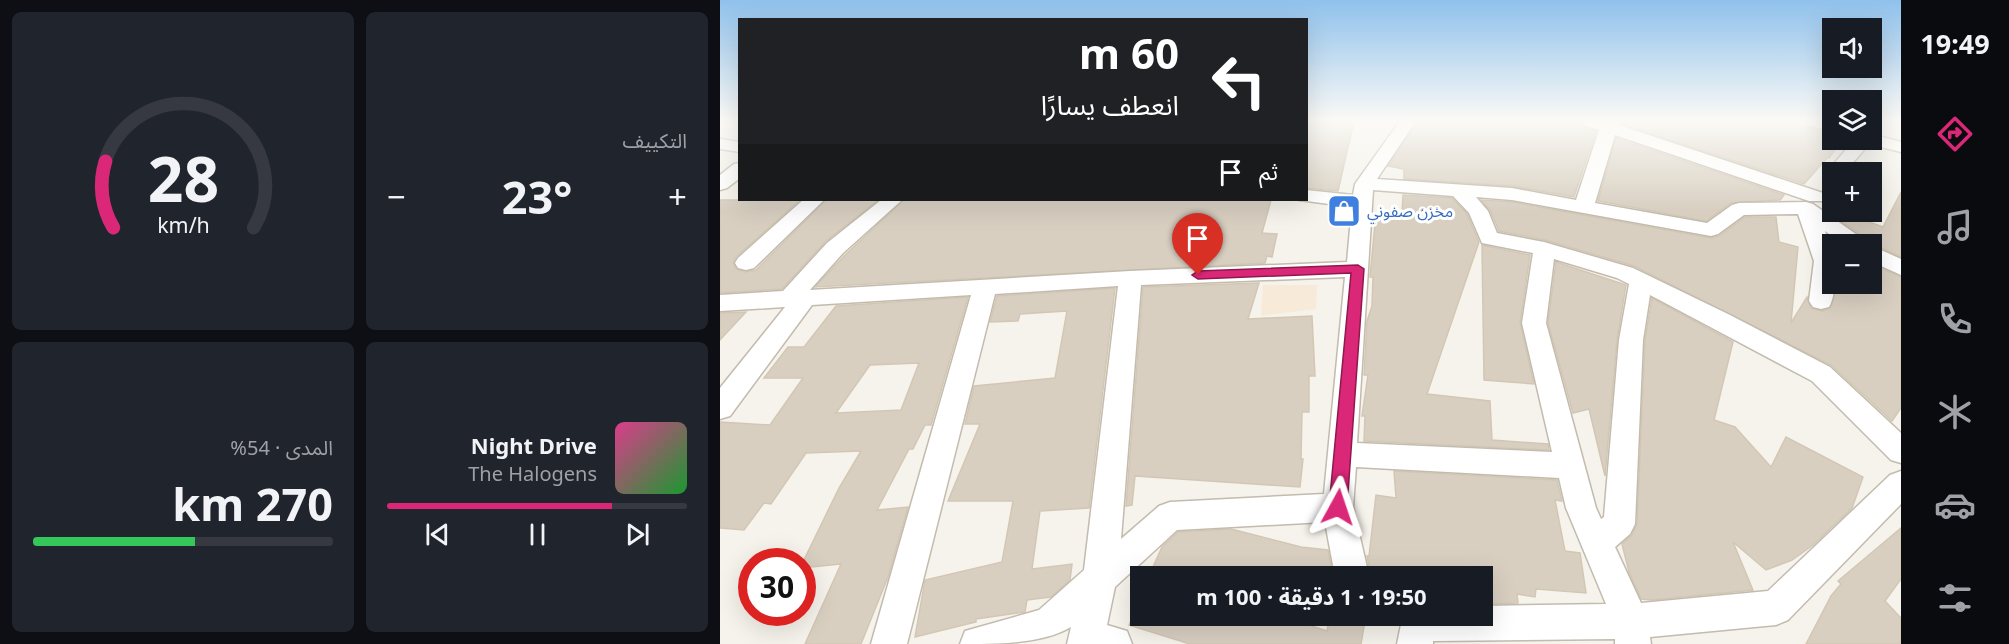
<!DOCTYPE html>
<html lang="ar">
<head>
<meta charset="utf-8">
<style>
	body { margin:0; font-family:"Noto Sans","Noto Sans Arabic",sans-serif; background:#20242c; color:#f1f3f6; direction:rtl; height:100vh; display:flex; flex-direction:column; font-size:22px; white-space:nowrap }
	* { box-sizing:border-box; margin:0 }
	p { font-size:20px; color:#9ea1a6 }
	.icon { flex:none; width:33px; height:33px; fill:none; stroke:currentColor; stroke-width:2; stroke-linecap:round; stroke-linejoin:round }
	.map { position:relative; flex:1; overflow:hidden; direction:ltr }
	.details { display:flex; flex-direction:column; gap:12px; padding:12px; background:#0d0f14; width:720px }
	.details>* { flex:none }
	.guide { position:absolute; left:18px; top:18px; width:570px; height:183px; border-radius:0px; box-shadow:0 6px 24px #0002; direction:rtl; background:#202124; color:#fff; overflow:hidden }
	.fabs { position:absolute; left:1102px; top:18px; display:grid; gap:12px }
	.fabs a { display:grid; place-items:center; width:60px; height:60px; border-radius:0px; background:#171b24; box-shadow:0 6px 24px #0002; font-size:30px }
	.speed { position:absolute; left:18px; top:548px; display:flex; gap:12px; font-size:30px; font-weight:700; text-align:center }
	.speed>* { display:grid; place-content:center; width:78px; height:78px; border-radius:50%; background:#171b24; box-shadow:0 6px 24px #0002; line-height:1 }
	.speed .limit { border:9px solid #d22; background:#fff; color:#111 }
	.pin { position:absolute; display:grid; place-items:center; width:51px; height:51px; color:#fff; margin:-62px -26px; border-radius:50% 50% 50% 0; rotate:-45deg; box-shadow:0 0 6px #0007 }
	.pin .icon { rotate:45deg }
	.me { position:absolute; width:66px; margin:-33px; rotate:5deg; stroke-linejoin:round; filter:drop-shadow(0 0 4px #0008) }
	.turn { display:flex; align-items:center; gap:21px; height:126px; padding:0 30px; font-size:27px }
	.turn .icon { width:78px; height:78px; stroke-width:2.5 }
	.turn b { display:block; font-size:42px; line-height:51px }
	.then { display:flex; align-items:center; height:57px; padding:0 30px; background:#0003; gap:12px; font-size:22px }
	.big { font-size:45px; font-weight:700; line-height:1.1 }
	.details .widget { flex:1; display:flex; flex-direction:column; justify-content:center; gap:9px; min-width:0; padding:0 21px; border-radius:9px; background:#20242c }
	.details .dial { align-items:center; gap:0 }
	.dial svg { height:156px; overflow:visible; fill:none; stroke:#363941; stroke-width:7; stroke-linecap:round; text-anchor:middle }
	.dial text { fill:#f1f3f6; stroke:none }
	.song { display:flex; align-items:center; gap:18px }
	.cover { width:72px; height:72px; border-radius:9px; background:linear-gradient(135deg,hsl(330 70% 55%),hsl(130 70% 35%)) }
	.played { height:6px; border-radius:3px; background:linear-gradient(90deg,#db2777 75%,#363941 75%) }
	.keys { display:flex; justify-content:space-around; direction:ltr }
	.heat { display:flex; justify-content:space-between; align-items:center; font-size:33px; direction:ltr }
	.charge { height:9px; border-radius:4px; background:linear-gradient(90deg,#34c759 54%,#363941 0) }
	.details .tiles { flex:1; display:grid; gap:12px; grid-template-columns:repeat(2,1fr) }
	.trip { position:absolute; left:410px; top:566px; width:363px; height:60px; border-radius:0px; background:#171b24; box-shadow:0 6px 24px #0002; font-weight:700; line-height:60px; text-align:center; direction:rtl }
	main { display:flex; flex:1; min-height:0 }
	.tabs { display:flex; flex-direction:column; width:108px; justify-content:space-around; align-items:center; background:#090b0e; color:#9ea1a6 }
	.tabs .icon { width:42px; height:42px }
	.tabs .selected { color:#db2777 }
	.tabs b { font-size:27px; color:#f1f3f6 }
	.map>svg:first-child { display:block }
	.commercial { fill:#f7ead8 }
	.building { fill:#d8cfc1; stroke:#d3c7b4; stroke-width:1.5; fill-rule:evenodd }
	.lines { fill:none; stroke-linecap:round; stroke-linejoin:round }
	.street-casing { stroke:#c2bbae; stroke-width:3 }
	.street { fill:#fff; fill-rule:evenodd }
	.route { fill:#db2777; stroke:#8e194d; stroke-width:1.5 }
	.labels { text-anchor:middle; stroke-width:6; stroke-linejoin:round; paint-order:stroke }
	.shop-label { font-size:16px; fill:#366cbe; stroke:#fff; text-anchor:start }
</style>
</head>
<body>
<main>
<nav class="tabs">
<b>19:49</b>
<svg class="icon selected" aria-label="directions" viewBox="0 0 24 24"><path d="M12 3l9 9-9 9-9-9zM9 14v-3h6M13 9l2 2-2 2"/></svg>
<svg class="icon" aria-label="music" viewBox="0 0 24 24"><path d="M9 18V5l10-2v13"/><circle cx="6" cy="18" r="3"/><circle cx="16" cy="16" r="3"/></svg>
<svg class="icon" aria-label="phone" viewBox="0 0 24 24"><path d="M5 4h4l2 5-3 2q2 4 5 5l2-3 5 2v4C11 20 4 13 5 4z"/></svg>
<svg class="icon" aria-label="climate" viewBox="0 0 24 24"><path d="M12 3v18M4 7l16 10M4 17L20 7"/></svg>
<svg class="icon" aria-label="car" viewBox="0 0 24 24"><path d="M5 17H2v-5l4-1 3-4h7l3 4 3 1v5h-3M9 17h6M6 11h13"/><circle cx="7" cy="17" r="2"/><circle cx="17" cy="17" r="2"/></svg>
<svg class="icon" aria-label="filters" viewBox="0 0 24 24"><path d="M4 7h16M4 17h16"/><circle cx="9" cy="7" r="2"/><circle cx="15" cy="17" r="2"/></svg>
</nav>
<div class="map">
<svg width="1181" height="644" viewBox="0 0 1181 644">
	<rect width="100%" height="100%" fill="#f6f3ec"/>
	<polygon class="commercial" points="543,285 597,285 596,309 541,316"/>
	<g class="building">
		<polygon points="586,121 634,121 618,191 586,188"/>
		<polygon points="698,121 860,121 863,127 876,131 854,197 792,186 684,179 684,169 668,166"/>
		<polygon points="903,121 1070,121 1113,135 1113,140 1122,140 1109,158 1108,157 1084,184 902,124"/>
		<polygon points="896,138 1064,195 1060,200 1011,203 986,221 878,201"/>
		<polygon points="1181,192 1181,257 1153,244 1149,244 1144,237 1108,212 1110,207 1113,208 1113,212 1122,212 1163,227"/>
		<polygon points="683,195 732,198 747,214 759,242 707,394 770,401 772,440 828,444 829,450 644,441 645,416 642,416 648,375 644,375 647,321 652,306 653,277 650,277 656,213 682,213"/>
		<polygon points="0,200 80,200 16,257 13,262 16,269 25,272 36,270 106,200 158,200 106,241 62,289 0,293"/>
		<polygon points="184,200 551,200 542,233 557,234 552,257 547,256 545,263 95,287 125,255"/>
		<polygon points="761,200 792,202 991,238 999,236 1025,217 1056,217 1059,242 1078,247 1071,323 1087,297 1091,308 1102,311 1111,308 1117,284 1152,284 1152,264 1181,277 1181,408 1172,421 1111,365 914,266 825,240 779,231 770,210"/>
		<polygon points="762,245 810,255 800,323 814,384 764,380"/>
		<polygon points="836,262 906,285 897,340 885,476 869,409 853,413 828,323"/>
		<polygon points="539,283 528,319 592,316 595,376 589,376 589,412 582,412 581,459 583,459 580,487 415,476 412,505 406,506 423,287"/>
		<polygon points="395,288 369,508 320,511 312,569 352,564 350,580 331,597 307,600 305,612 256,619 256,622 195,637 205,580 282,562 293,501 228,501 260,424 245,424 254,386 335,378 347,311 300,314 298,321 270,322 277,296"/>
		<path d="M248,297L211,425H205L193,449H189L157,510L188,507L168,577L141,644H85L121,564L82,568V564L119,488L141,451L86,453L51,504L44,503L24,530L0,528V422L50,425L83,378H44L68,347H84L116,306ZM199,363L181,410L116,413L150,365Z"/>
		<polygon points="932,298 1013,342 994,420 1015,427 1051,467 1066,437 1143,477 1132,508 1093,545 1072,560 1046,570 1013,542 1033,590 932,600 921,599 909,572 902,544 912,535 917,524 925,340"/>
		<polygon points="26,312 0,340 0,313"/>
		<polygon points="674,471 837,480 842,501 835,500 845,551 860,553 866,593 816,589 815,597 797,594 798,603 769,604 767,576 651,576 647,556 649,556 656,495 676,498"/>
		<polygon points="1181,528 1181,579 1165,601 1181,618 1181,644 1086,644 1111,596 1121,584 1118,581"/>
		<polygon points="511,529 581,547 608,550 613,576 429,576 442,547 458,532"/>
		<polygon points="420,602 420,615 558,615 607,631 610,615 646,615 641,644 470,644 409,625"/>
	</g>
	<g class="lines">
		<defs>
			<g id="street">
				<path d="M680,121H696L657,179L792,188L856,200L879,130L864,125L862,121H901L899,125L1103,193L1106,197L1103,201H1089L895,135L875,203L987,223L1012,205L1019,203L1086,202L1093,204L1143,239L1147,244H1123L1105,231C1112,251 1120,288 1109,307L1101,309L1093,307L1089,301L1094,261L1078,214L1024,215L998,234L991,236L792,200L756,197L768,211L777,233L824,242L913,268L1010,315L1110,367L1181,433V463L1171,460L1092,381L930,295L923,340L915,524L910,534L895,547L921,603L1048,591L1170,475L1181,471V504L1068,620L1056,625L930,637L931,644H895V639L713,641V644H677L683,615H762V606L886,604L846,508L839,478L636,467L633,507L649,576H615L605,522L457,530L395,587L387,625L407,631L412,644H347L351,627C323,644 276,644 240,644L245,631L319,610L364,570L398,286L275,294L187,644H151L251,295L92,305L10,416L0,419V388L65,307L0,311V295L63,291L107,243L161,200H182L123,253L90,290L410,271L627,262L632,207L579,200H586V190L633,195L635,184ZM653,190L733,196L749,213L762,243L813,253L802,323L832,452L637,443ZM834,259L897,278L909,284L899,340L884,517L881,519L876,508L826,323ZM625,277L604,494L450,502L439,506L401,539L421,285Z"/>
				<polygon points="1087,121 1113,121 1113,132 1089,125"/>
				<polygon points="1152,134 1181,142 1181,152 1149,144 1125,172 1113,172 1113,177 1109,176 1107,172 1134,140 1152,140"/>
				<polygon points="0,139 20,142 20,152 0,149"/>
				<polygon points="20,163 20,178 7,188 0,190 0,175 14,164"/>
				<polygon points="83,200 104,200 34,268 26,270 18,268 15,263 18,258"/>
				<polygon points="1152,246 1181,259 1181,275 1152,262"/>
			</g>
		</defs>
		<use href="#street" class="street-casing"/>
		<use href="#street" class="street"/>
	</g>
	<linearGradient id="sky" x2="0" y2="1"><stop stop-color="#8fc1ec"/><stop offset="0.57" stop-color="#fbfaf6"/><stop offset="1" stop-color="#fbfaf6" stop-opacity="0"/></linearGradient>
	<rect width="1181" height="211" fill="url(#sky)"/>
	<polygon class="route" points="638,265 644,269 627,507 624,512 618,514 612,512 609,507 631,273 478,279 472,275 478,271"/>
	<defs>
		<symbol id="shop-square" viewBox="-11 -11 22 22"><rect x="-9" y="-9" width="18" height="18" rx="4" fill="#3f7fe0" stroke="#fff"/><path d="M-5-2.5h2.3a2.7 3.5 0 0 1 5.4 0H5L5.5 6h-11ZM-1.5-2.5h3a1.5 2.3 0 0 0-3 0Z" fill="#fff"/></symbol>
	</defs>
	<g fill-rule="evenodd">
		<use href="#shop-square" x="605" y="192" width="38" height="38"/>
	</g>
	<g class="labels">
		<g class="shop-label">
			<text x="647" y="217">مخزن صفوني</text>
		</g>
	</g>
</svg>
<div class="fabs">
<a><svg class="icon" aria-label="sound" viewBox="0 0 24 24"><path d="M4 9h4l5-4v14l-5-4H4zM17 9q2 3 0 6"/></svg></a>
<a><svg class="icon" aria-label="layers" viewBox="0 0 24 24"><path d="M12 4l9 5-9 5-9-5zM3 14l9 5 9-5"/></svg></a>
<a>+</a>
<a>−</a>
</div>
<div class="speed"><div class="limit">30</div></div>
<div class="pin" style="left:478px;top:275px;background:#d93025"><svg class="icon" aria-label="arrive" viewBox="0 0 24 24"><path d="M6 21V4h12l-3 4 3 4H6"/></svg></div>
<svg class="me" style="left:618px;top:507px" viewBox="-20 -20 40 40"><path d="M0-17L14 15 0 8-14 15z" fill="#db2777" stroke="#fff" stroke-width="4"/></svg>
<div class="trip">19:50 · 1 دقيقة · 100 m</div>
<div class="guide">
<div class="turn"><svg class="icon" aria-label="left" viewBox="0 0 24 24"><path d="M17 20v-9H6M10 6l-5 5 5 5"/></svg><div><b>60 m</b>انعطف يسارًا</div></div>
<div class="then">ثم<svg class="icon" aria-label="arrive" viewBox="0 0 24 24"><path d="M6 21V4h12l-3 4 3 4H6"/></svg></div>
</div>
</div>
<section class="details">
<div class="tiles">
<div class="widget"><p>التكييف</p>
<div class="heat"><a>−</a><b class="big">23°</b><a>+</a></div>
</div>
<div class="widget dial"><svg viewBox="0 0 100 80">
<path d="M14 69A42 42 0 1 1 86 69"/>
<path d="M14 69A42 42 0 0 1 10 35" stroke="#db2777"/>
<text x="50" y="56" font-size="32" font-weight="700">28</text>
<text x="50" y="72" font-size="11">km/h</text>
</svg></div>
<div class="widget">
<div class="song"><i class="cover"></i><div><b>Night Drive</b><p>The Halogens</p></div></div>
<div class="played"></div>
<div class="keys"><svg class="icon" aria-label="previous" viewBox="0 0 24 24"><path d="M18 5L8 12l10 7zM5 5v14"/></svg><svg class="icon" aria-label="pause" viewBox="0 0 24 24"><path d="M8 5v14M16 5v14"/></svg><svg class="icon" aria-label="next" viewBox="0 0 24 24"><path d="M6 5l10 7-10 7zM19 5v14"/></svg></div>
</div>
<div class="widget"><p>المدى · 54%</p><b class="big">270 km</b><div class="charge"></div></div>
</div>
</section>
</main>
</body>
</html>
